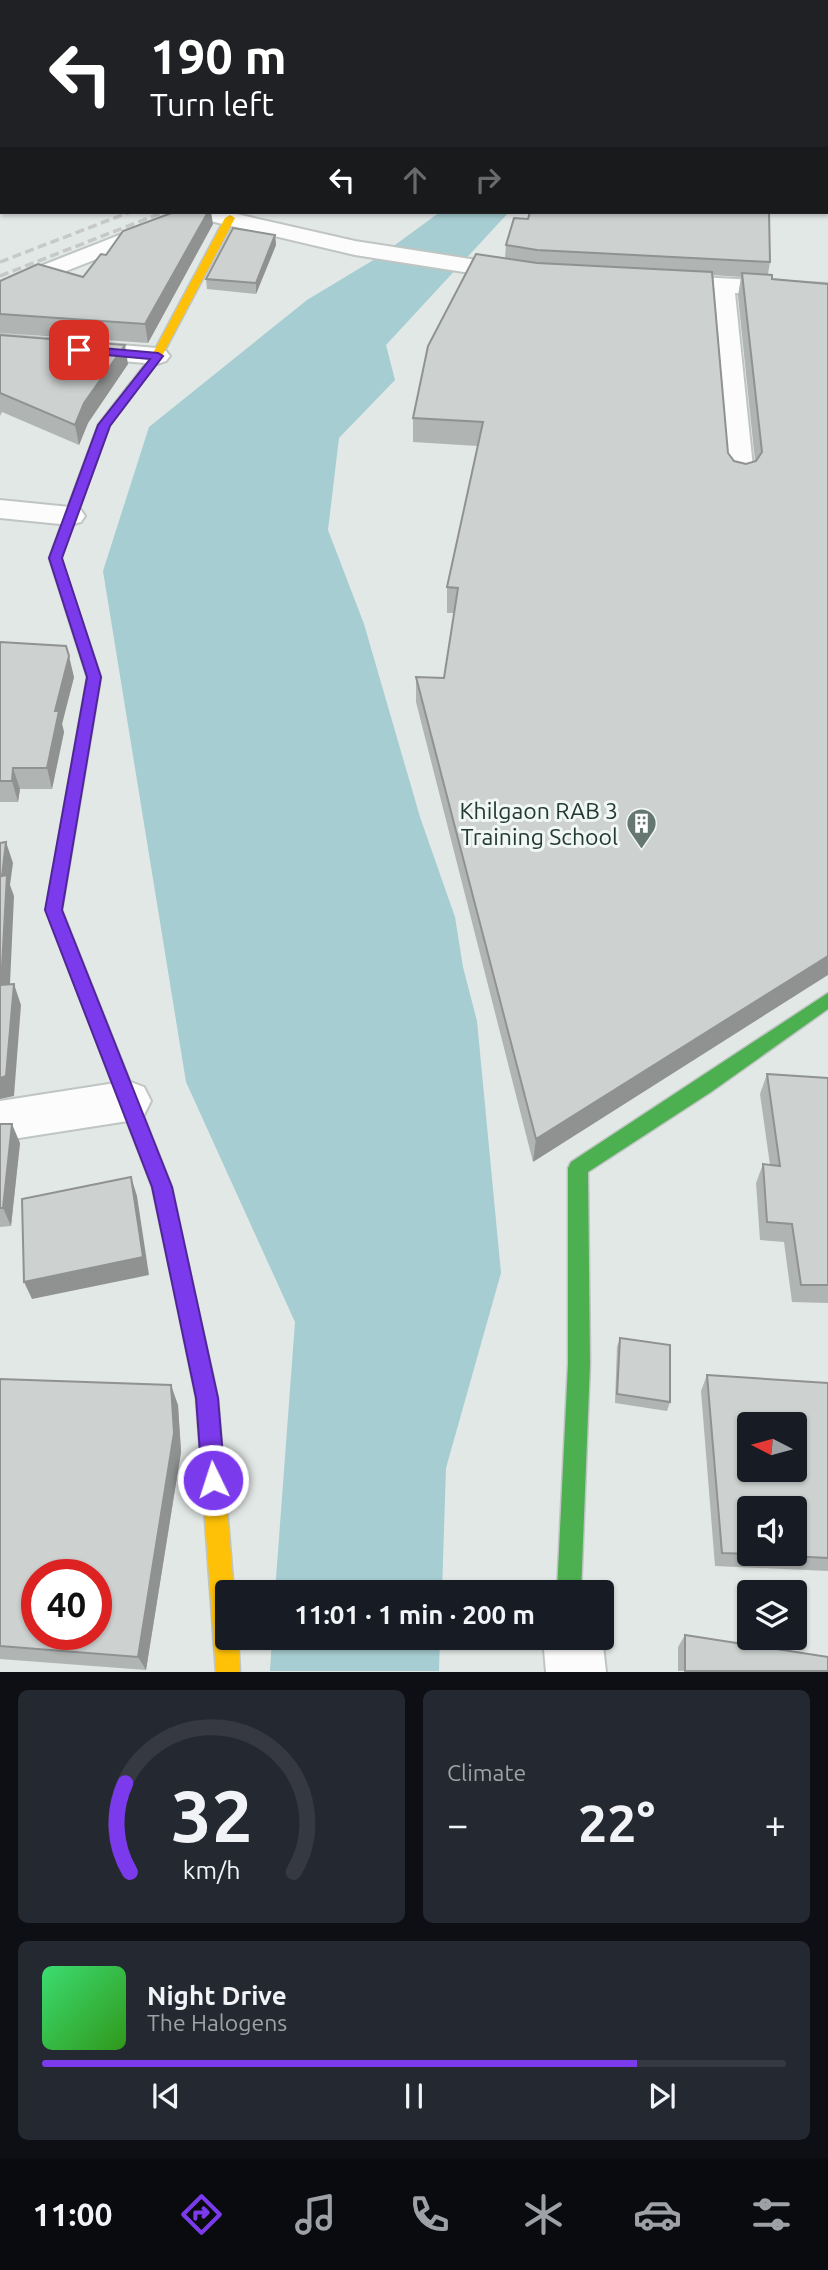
<!DOCTYPE html>
<html lang="en">
<head>
<meta charset="utf-8">
<style>
	body { margin:0; font-family:Ubuntu,sans-serif; background:#242831; color:#f1f3f6; height:100vh; display:flex; flex-direction:column; font-size:26px; white-space:nowrap }
	* { box-sizing:border-box; margin:0 }
	p { font-size:23px; color:#9ea1a6 }
	.icon { flex:none; width:38px; height:38px; fill:none; stroke:currentColor; stroke-width:2; stroke-linecap:round; stroke-linejoin:round }
	.map { position:relative; height:1672px; overflow:hidden }
	.sheet { display:flex; flex-direction:column; gap:18px; padding:18px; background:#0d0f14; flex:1 }
	.sheet>* { flex:none }
	.guide { position:absolute; left:0px; top:0px; width:830px; height:214px; box-shadow:0 2px 5px #0004; background:#202124; color:#fff; overflow:hidden }
	.needle { width:46px; rotate:276deg }
	.fabs { position:absolute; left:737px; top:1412px; display:grid; gap:14px }
	.fabs a { display:grid; place-items:center; width:70px; height:70px; border-radius:7px; background:#171b24; box-shadow:0 2px 5px #0004; font-size:35px }
	.speed { position:absolute; left:21px; top:1559px; display:flex; gap:14px; font-size:35px; font-weight:700; text-align:center }
	.speed>* { display:grid; place-content:center; width:91px; height:91px; border-radius:50%; background:#171b24; box-shadow:0 2px 5px #0004; line-height:1 }
	.speed .limit { border:10px solid #d22; background:#fff; color:#111 }
	.pin { position:absolute; display:grid; place-items:center; width:60px; height:60px; color:#fff; margin:-30px; border-radius:14px; box-shadow:0 4px 10px #0006 }
	.me { position:absolute; width:77px; margin:-38px; rotate:356deg; stroke-linejoin:round; filter:drop-shadow(0 0 5px #0008) }
	.turn { display:flex; align-items:center; gap:24px; height:147px; padding:0 35px; font-size:32px }
	.turn .icon { width:91px; height:91px; stroke-width:2.5 }
	.turn b { display:block; font-size:49px; line-height:60px }
	.lanes { display:flex; align-items:center; height:66px; padding:0 35px; background:#0003; justify-content:center; gap:35px; direction:ltr }
	.lanes .off { opacity:.35 }
	.big { font-size:52px; font-weight:600; line-height:1.1 }
	.sheet .card { flex:1; display:flex; flex-direction:column; justify-content:center; gap:10px; min-width:0; padding:0 24px; border-radius:10px; background:#242831 }
	.sheet .dial { align-items:center; gap:0 }
	.dial svg { height:182px; overflow:visible; fill:none; stroke:#363941; stroke-width:7; stroke-linecap:round; text-anchor:middle }
	.dial text { fill:#f1f3f6; stroke:none }
	.song { display:flex; align-items:center; gap:21px }
	.cover { width:84px; height:84px; border-radius:10px; background:linear-gradient(135deg,hsl(140 70% 55%),hsl(110 70% 35%)) }
	.played { height:7px; border-radius:4px; background:linear-gradient(90deg,#7c3aed 80%,#363941 80%) }
	.keys { display:flex; justify-content:space-around; direction:ltr }
	.heat { display:flex; justify-content:space-between; align-items:center; font-size:38px; direction:ltr }
	.sheet .tiles { flex:1; display:grid; gap:18px; grid-template-columns:1fr 1fr }
	.card:last-child { grid-column:span 2 }
	.trip { position:absolute; left:215px; top:1580px; width:399px; height:70px; border-radius:7px; background:#171b24; box-shadow:0 2px 5px #0004; font-weight:600; line-height:70px; text-align:center }
	.tabs { display:flex; height:112px; justify-content:space-around; align-items:center; background:#090b0e; color:#9ea1a6 }
	.tabs .icon { width:49px; height:49px }
	.tabs .on { color:#7c3aed }
	.tabs b { font-size:32px; color:#f1f3f6 }
	.map>svg:first-child { display:block }
	.water { fill:#a6cdd2 }
	.lines { fill:none; stroke-linecap:round; stroke-linejoin:round }
	.street-casing { stroke:#bfc5c2; stroke-width:4 }
	.fast-casing { stroke:#bfc5c2; stroke-width:3 }
	.slow-casing { stroke:#bfc5c2; stroke-width:3 }
	.street { fill:#fbfcfb; fill-rule:evenodd }
	.fast { fill:#4caf50; fill-rule:evenodd }
	.slow { fill:#ffc107; fill-rule:evenodd }
	.rail { stroke:#c6c9c8; stroke-width:3.5; stroke-dasharray:9 4.5; stroke-linecap:butt }
	.wall { fill:#b0b4b3; fill-rule:evenodd }
	.shaded-wall { fill:#909292 }
	.building { fill:#cdd1d0; stroke:#909292; stroke-width:2; fill-rule:evenodd }
	.route { fill:#7c3aed; stroke:#51269a; stroke-width:2 }
	.labels { text-anchor:middle; stroke-width:6; stroke-linejoin:round; paint-order:stroke }
	.poi-label { font-size:23px; fill:#233933; stroke:#f0f7f4; text-anchor:end }
</style>
</head>
<body>
<div class="map">
<svg width="828" height="1672" viewBox="0 0 828 1672">
	<rect width="100%" height="100%" fill="#e2e8e5"/>
	<g class="water">
		<polygon points="440,212 509,212 386,345 395,380 339,438 328,530 364,624 420,817 455,917 463,967 477,1021 501,1273 446,1468 442,1592 275,1592 295,1322 186,1082 103,571 149,427 307,300 380,256"/>
		<polygon points="272,1638 440,1638 439,1671 270,1671"/>
	</g>
	<g class="lines">
		<defs>
			<g id="street">
				<polygon points="190,212 228,212 355,241 522,267 530,269 534,274 530,279 522,281 355,255 193,217"/>
				<polygon points="160,219 168,221 171,226 168,231 0,297 0,282"/>
				<polygon points="662,275 828,284 828,298 735,293 754,477 750,483 740,486 730,483 726,477 711,292 654,287 650,282 654,277"/>
				<polygon points="0,335 157,348 166,351 170,356 166,361 157,364 0,351"/>
				<polygon points="0,500 70,507 81,510 85,516 81,522 70,525 0,518"/>
				<polygon points="128,1081 144,1087 151,1101 144,1115 128,1121 0,1141 0,1101"/>
				<polygon points="602,1636 606,1672 546,1672 543,1638 602,1638"/>
			</g>
			<g id="fast">
				<polygon points="719,0 734,0 716,2"/>
				<polygon points="779,0 793,0 776,2"/>
				<polygon points="2,202 2,208 0,209 0,203"/>
				<polygon points="135,381 140,384 110,425 61,558 101,677 62,910 172,1187 191,1276 188,1283 181,1286 174,1283 171,1276 152,1187 46,910 87,677 49,558 98,425 131,382"/>
				<polygon points="828,993 828,1009 711,1092 588,1172 590,1364 581,1592 557,1592 568,1364 568,1168 571,1162"/>
			</g>
			<g id="slow">
				<polygon points="828,0 828,2 815,2"/>
				<polygon points="230,215 235,218 162,356 139,386 131,386 130,384 152,355 225,218"/>
				<polygon points="181,1266 188,1269 191,1276 218,1398 234,1592 228,1592 228,1638 238,1638 240,1672 216,1672 196,1398 171,1276 174,1269"/>
			</g>
		</defs>
		<use href="#street" class="street-casing"/>
		<use href="#fast" class="fast-casing"/>
		<use href="#slow" class="slow-casing"/>
		<use href="#street" class="street"/>
		<use href="#fast" class="fast"/>
		<use href="#slow" class="slow"/>
		<g class="rail">
			<polyline points="0,262 130,212"/>
			<polyline points="0,276 164,212"/>
		</g>
	</g>
	<g class="wall">
		<polygon points="2,2 2,123 0,123 0,14"/>
		<polygon points="213,224 148,343 0,333 0,281 83,277 106,255"/>
		<polygon points="275,235 276,245 256,294 207,289 206,279"/>
		<path d="M506,245L770,262L768,274L772,279L828,284L533,1162L416,702V677L444,678L454,613H447V587L478,446L413,442V418L505,258ZM713,275L741,277L738,296L755,461L746,464L734,461L728,453Z"/>
		<polygon points="0,335 128,364 88,423 79,445 2,412 0,416"/>
		<polygon points="0,642 74,677 62,724 64,732 52,789 20,789 18,802 0,802"/>
		<polygon points="767,1074 828,1078 828,1303 792,1302 784,1242 760,1240 756,1183 763,1164 770,1165 760,1094"/>
		<polygon points="0,1124 20,1143 11,1226 0,1227"/>
		<polygon points="620,1338 670,1402 667,1411 615,1403 617,1347"/>
		<polygon points="707,1375 828,1383 828,1571 715,1566 701,1391"/>
		<polygon points="0,1379 178,1405 181,1452 146,1670 0,1659"/>
		<polygon points="685,1635 828,1671 678,1671 678,1647"/>
	</g>
	<g class="shaded-wall">
		<polygon points="493,0 528,0 528,2 483,2"/>
		<polygon points="208,212 211,212 213,224 148,343 145,324"/>
		<polygon points="275,235 276,245 256,294 256,283"/>
		<polygon points="125,345 128,364 88,423 79,445 75,425 84,403"/>
		<polygon points="69,656 74,677 62,724 64,732 52,789 47,768 55,711"/>
		<polygon points="13,768 20,789 18,802 12,781"/>
		<polygon points="6,842 13,863 10,885 14,896 9,1006 1,985 2,876"/>
		<polygon points="828,956 828,975 533,1162 536,1139"/>
		<polygon points="14,984 21,1005 14,1096 0,1099 0,1078"/>
		<polygon points="12,1124 20,1143 11,1226 3,1208"/>
		<polygon points="131,1177 137,1196 149,1275 32,1299 24,1282"/>
		<polygon points="171,1385 178,1405 181,1452 146,1670 138,1657"/>
	</g>
	<g class="building">
		<polygon points="0,0 289,0 288,2 2,2"/>
		<polygon points="358,0 493,0 483,2 358,2"/>
		<polygon points="2,2 2,111 0,111 0,14"/>
		<polygon points="174,212 208,212 145,324 0,314 0,281 38,264 83,277 101,254 106,255 123,231"/>
		<polygon points="530,212 769,212 770,262 537,250 506,245 514,218 528,219"/>
		<polygon points="233,228 275,235 256,283 206,279"/>
		<polygon points="476,254 537,263 712,272 728,453 734,461 746,464 756,461 762,452 742,273 772,275 772,279 828,284 828,956 536,1139 416,677 444,678 458,588 447,587 483,422 413,418 428,346"/>
		<polygon points="0,335 125,345 84,403 75,425 0,393"/>
		<polygon points="0,642 66,646 69,656 55,711 59,711 47,768 13,768 12,781 0,781"/>
		<polygon points="6,842 2,876 7,875 1,985 14,984 6,1076 0,1078 0,843"/>
		<polygon points="767,1074 828,1078 828,1285 801,1285 792,1224 767,1222 763,1164 780,1166"/>
		<polygon points="0,1124 12,1124 3,1208 0,1208"/>
		<polygon points="131,1177 143,1257 24,1282 22,1199"/>
		<polygon points="620,1338 670,1345 670,1402 617,1394"/>
		<path d="M707,1375L828,1383V1558L750,1554H794V1508H749V1554L722,1553ZM749,1424H794V1470H749Z"/>
		<path d="M0,1379L171,1385L174,1433L138,1657L0,1646ZM37,1575H96V1634H37Z"/>
		<polygon points="685,1635 828,1657 828,1671 685,1671"/>
	</g>
	<polygon class="route" points="79,346 158,353 163,356 110,426 62,558 101,677 62,910 172,1187 218,1398 225,1480 221,1488 213,1492 205,1488 202,1480 196,1398 152,1187 45,910 87,677 49,558 98,425 150,359 75,352 75,347"/>
	<defs>
		<symbol id="building-pin" viewBox="-11 -11 22 30"><path d="M0 17L-7.5 6A9.5 9.5 0 1 1 7.5 6Z" fill="#667671" stroke="#f0f7f4"/><path d="M-4-6H4V6H1V3H-1V6H-4ZM-2.5-4.3h1.7v1.8h-1.7ZM.8-4.3h1.7v1.8H.8ZM-2.5-1h1.7V.8h-1.7ZM.8-1h1.7V.8H.8Z" fill="#fff"/></symbol>
	</defs>
	<g fill-rule="evenodd">
		<use href="#building-pin" x="624" y="806" width="35" height="47"/>
	</g>
	<g class="labels">
		<g class="poi-label">
			<text x="618" y="819">Khilgaon RAB 3<tspan x="618" dy="26">Training School</tspan></text>
		</g>
	</g>
</svg>
<div class="fabs">
<a><svg class="needle" viewBox="-14 -14 28 28"><path d="M0-13l5 13h-10z" fill="#e53935"/><path d="M0 13l5-13h-10z" fill="#9ea1a6"/></svg></a>
<a><svg class="icon" aria-label="sound" viewBox="0 0 24 24"><path d="M4 9h4l5-4v14l-5-4H4zM17 9q2 3 0 6"/></svg></a>
<a><svg class="icon" aria-label="layers" viewBox="0 0 24 24"><path d="M12 4l9 5-9 5-9-5zM3 14l9 5 9-5"/></svg></a>
</div>
<div class="speed"><div class="limit">40</div></div>
<div class="pin" style="left:79px;top:350px;background:#d93025"><svg class="icon" aria-label="arrive" viewBox="0 0 24 24"><path d="M6 21V4h12l-3 4 3 4H6"/></svg></div>
<svg class="me" style="left:213px;top:1480px" viewBox="-20 -20 40 40"><circle r="17" fill="#7c3aed" stroke="#fff" stroke-width="3"/><path d="M0-11L8 9 0 5-8 9z" fill="#fff"/></svg>
<div class="trip">11:01 · 1 min · 200 m</div>
<div class="guide">
<div class="turn"><svg class="icon" aria-label="left" viewBox="0 0 24 24"><path d="M17 20v-9H6M10 6l-5 5 5 5"/></svg><div><b>190 m</b>Turn left</div></div>
<div class="lanes"><svg class="icon" aria-label="left" viewBox="0 0 24 24"><path d="M17 20v-9H6M10 6l-5 5 5 5"/></svg><svg class="icon off" aria-label="ahead" viewBox="0 0 24 24"><path d="M12 20V5M6 11l6-6 6 6"/></svg><svg class="icon off" aria-label="right" viewBox="0 0 24 24"><path d="M7 20v-9h11M14 6l5 5-5 5"/></svg></div>
</div>
</div>
<section class="sheet">
<div class="tiles">
<div class="card dial"><svg viewBox="0 0 100 80">
<path d="M14 69A42 42 0 1 1 86 69"/>
<path d="M14 69A42 42 0 0 1 12 30" stroke="#7c3aed"/>
<text x="50" y="56" font-size="32" font-weight="700">32</text>
<text x="50" y="72" font-size="11">km/h</text>
</svg></div>
<div class="card"><p>Climate</p>
<div class="heat"><a>−</a><b class="big">22°</b><a>+</a></div>
</div>
<div class="card">
<div class="song"><i class="cover"></i><div><b>Night Drive</b><p>The Halogens</p></div></div>
<div class="played"></div>
<div class="keys"><svg class="icon" aria-label="previous" viewBox="0 0 24 24"><path d="M18 5L8 12l10 7zM5 5v14"/></svg><svg class="icon" aria-label="pause" viewBox="0 0 24 24"><path d="M8 5v14M16 5v14"/></svg><svg class="icon" aria-label="next" viewBox="0 0 24 24"><path d="M6 5l10 7-10 7zM19 5v14"/></svg></div>
</div>
</div>
</section>
<nav class="tabs">
<b>11:00</b>
<svg class="icon on" aria-label="directions" viewBox="0 0 24 24"><path d="M12 3l9 9-9 9-9-9zM9 14v-3h6M13 9l2 2-2 2"/></svg>
<svg class="icon" aria-label="music" viewBox="0 0 24 24"><path d="M9 18V5l10-2v13"/><circle cx="6" cy="18" r="3"/><circle cx="16" cy="16" r="3"/></svg>
<svg class="icon" aria-label="phone" viewBox="0 0 24 24"><path d="M5 4h4l2 5-3 2q2 4 5 5l2-3 5 2v4C11 20 4 13 5 4z"/></svg>
<svg class="icon" aria-label="climate" viewBox="0 0 24 24"><path d="M12 3v18M4 7l16 10M4 17L20 7"/></svg>
<svg class="icon" aria-label="car" viewBox="0 0 24 24"><path d="M5 17H2v-5l4-1 3-4h7l3 4 3 1v5h-3M9 17h6M6 11h13"/><circle cx="7" cy="17" r="2"/><circle cx="17" cy="17" r="2"/></svg>
<svg class="icon" aria-label="filters" viewBox="0 0 24 24"><path d="M4 7h16M4 17h16"/><circle cx="9" cy="7" r="2"/><circle cx="15" cy="17" r="2"/></svg>
</nav>
</body>
</html>
